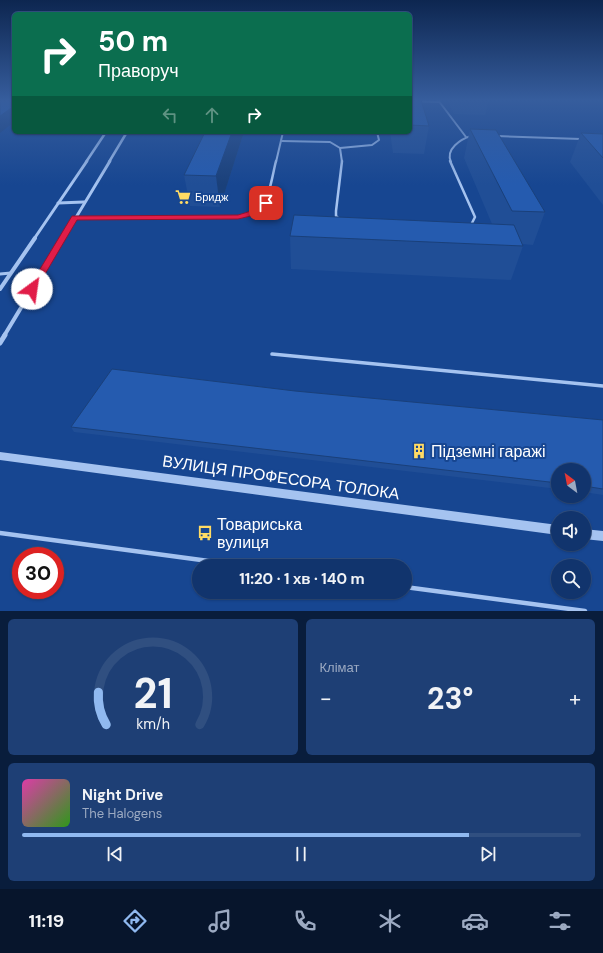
<!DOCTYPE html>
<html lang="uk">
<head>
<meta charset="utf-8">
<style>
	body { margin:0; font-family:"DM Sans",sans-serif; background:#1e3f75; color:#f1f3f6; height:100vh; display:flex; flex-direction:column; font-size:15px; white-space:nowrap }
	* { box-sizing:border-box; margin:0 }
	p { font-size:13px; color:#9caac2 }
	.icon { flex:none; width:22px; height:22px; fill:none; stroke:currentColor; stroke-width:2; stroke-linecap:round; stroke-linejoin:round }
	.map { position:relative; height:611px; overflow:hidden }
	.drawer { display:flex; flex-direction:column; gap:8px; padding:8px; background:#091d3c; flex:1 }
	.drawer>* { flex:none }
	.top-card { position:absolute; left:12px; top:12px; width:400px; height:122px; border-radius:6px; box-shadow:0 1px 3px #0004,0 0 0 1px #304f80; background:#0b6e4f; color:#fff; overflow:hidden }
	.needle { width:26px; rotate:328deg }
	.tools { position:absolute; left:551px; top:463px; display:grid; gap:8px }
	.tools a { display:grid; place-items:center; width:40px; height:40px; border-radius:50%; background:#11346d; box-shadow:0 1px 3px #0004,0 0 0 1px #304f80; font-size:20px }
	.speed { position:absolute; left:12px; top:547px; display:flex; gap:8px; font-size:20px; font-weight:700; text-align:center }
	.speed>* { display:grid; place-content:center; width:52px; height:52px; border-radius:50%; background:#11346d; box-shadow:0 1px 3px #0004,0 0 0 1px #304f80; line-height:1 }
	.speed .limit { border:6px solid #d22; background:#fff; color:#111 }
	.pin { position:absolute; display:grid; place-items:center; width:34px; height:34px; color:#fff; margin:-17px; border-radius:8px; box-shadow:0 2px 6px #0006 }
	.me { position:absolute; width:44px; margin:-22px; rotate:31deg; stroke-linejoin:round; filter:drop-shadow(0 0 3px #0008) }
	.turn { display:flex; align-items:center; gap:14px; height:84px; padding:0 20px; font-size:18px }
	.turn .icon { width:52px; height:52px; stroke-width:2.5 }
	.turn b { display:block; font-size:28px; line-height:34px }
	.lanes { display:flex; align-items:center; height:38px; padding:0 20px; background:#0003; justify-content:center; gap:20px; direction:ltr }
	.lanes .off { opacity:.35 }
	.big { font-size:30px; font-weight:700; line-height:1.1 }
	.drawer .card { flex:1; display:flex; flex-direction:column; justify-content:center; gap:6px; min-width:0; padding:0 14px; border-radius:6px; background:#1e3f75 }
	.drawer .dial { align-items:center; gap:0 }
	.dial svg { height:104px; overflow:visible; fill:none; stroke:#304f80; stroke-width:7; stroke-linecap:round; text-anchor:middle }
	.dial text { fill:#f1f3f6; stroke:none }
	.song { display:flex; align-items:center; gap:12px }
	.cover { width:48px; height:48px; border-radius:6px; background:linear-gradient(135deg,hsl(320 70% 55%),hsl(110 70% 35%)) }
	.played { height:4px; border-radius:2px; background:linear-gradient(90deg,#90b9f0 80%,#304f80 80%) }
	.keys { display:flex; justify-content:space-around; direction:ltr }
	.heat { display:flex; justify-content:space-between; align-items:center; font-size:22px; direction:ltr }
	.drawer .tiles { flex:1; display:grid; gap:8px; grid-template-columns:1fr 1fr }
	.card:last-child { grid-column:span 2 }
	.trip { position:absolute; left:192px; top:559px; width:220px; height:40px; border-radius:20px; background:#11346d; box-shadow:0 1px 3px #0004,0 0 0 1px #304f80; font-weight:700; line-height:40px; text-align:center }
	.menu { display:flex; height:64px; justify-content:space-around; align-items:center; background:#07152c; color:#9caac2 }
	.menu .icon { width:28px; height:28px }
	.menu .current { color:#90b9f0 }
	.menu b { font-size:18px; color:#f1f3f6 }
	.map>svg:first-child { display:block }
	.lines { fill:none; stroke-linecap:round; stroke-linejoin:round }
	.service-far4 { stroke:#a5c3f0; stroke-width:2 }
	.service-far3 { stroke:#a5c3f0; stroke-width:2.5 }
	.service-far2 { stroke:#a5c3f0; stroke-width:3 }
	.service-far1 { stroke:#a5c3f0; stroke-width:3.5 }
	.service { stroke:#a5c3f0; stroke-width:4.5 }
	.minor-far3 { stroke:#a5c3f0; stroke-width:2.5 }
	.minor-far2 { stroke:#a5c3f0; stroke-width:3 }
	.minor-far1 { stroke:#a5c3f0; stroke-width:4 }
	.minor { stroke:#a5c3f0; stroke-width:5 }
	.tertiary { fill:#a5c3f0; fill-rule:evenodd }
	.wall { fill:#204e96 }
	.shaded-wall { fill:#1a407a }
	.building { fill:#255baf; stroke:#1a407a }
	.route { fill:#e11d48; stroke:#92132f }
	.labels { text-anchor:middle; stroke-width:4; stroke-linejoin:round; paint-order:stroke }
	.far-poi-label { font-size:11px; fill:#fff; stroke:#174691; text-anchor:start }
	.near-poi-label { font-size:16px; fill:#fff; stroke:#174691; text-anchor:start }
	.near-street-label { font-size:16px; fill:#fff; stroke:#174691 }
</style>
</head>
<body>
<div class="map">
<svg width="603" height="611" viewBox="0 0 603 611">
	<rect width="100%" height="100%" fill="#174691"/>
	<g class="lines">
		<g class="service-far4">
			<polyline points="438,100 466,137"/>
			<polyline points="410,101 439,102"/>
			<polyline points="497,136 581,139"/>
			<polyline points="282,141 330,142 340,148 342,162"/>
			<polyline points="340,148 372,145 379,140 377,132"/>
			<polyline points="276,162 283,132"/>
			<path d="M451,162C445,149 461,139 471,136"/>
		</g>
		<g class="service-far3">
			<polyline points="450,161 475,217 471,225"/>
			<path d="M75,218L238,217C246,215 255,213 261,208C269,201 273,172 276,161"/>
			<polyline points="339,219 336,216 336,211 342,161"/>
		</g>
		<polyline class="service-far2" points="0,274 11,273"/>
		<polyline class="service-far1" points="272,354 603,386"/>
		<g class="service">
			<polyline points="0,533 246,566"/>
			<polyline points="405,587 585,611"/>
		</g>
		<g class="minor-far3">
			<polyline points="86,162 106,132"/>
			<polyline points="109,162 127,132"/>
		</g>
		<g class="minor-far2">
			<polyline points="58,203 84,202"/>
			<polyline points="34,239 87,161"/>
			<polyline points="63,239 110,161"/>
		</g>
		<g class="minor-far1">
			<polyline points="0,289 35,238"/>
			<polyline points="4,336 63,238"/>
		</g>
		<polyline class="minor" points="0,343 5,335"/>
		<g class="tertiary">
			<polygon points="0,452 558,525 558,535 0,460"/>
			<polygon points="584,529 603,531 603,541 584,539"/>
		</g>
	</g>
	<g class="wall">
		<polygon points="410,100 429,126 424,154 393,153 390,132 410,132"/>
		<polygon points="447,100 489,100 485,115 454,114"/>
		<polygon points="470,129 545,212 533,245 522,244 523,246 511,280 291,269 290,236 492,224 464,158"/>
		<polygon points="581,133 603,134 603,205 570,162"/>
		<polygon points="243,135 220,207 190,206 184,175"/>
		<polygon points="295,391 603,420 603,495 584,492 584,470 558,470 558,489 74,432 71,427"/>
	</g>
	<g class="shaded-wall">
		<polygon points="14,106 14,122 0,133 0,116"/>
		<polygon points="232,132 243,132 243,135 220,207 216,176"/>
	</g>
	<g class="building">
		<polygon points="0,100 14,100 14,106 0,116"/>
		<polygon points="410,100 421,100 429,126 410,125"/>
		<polygon points="470,129 496,130 545,212 512,211"/>
		<polygon points="205,132 232,132 216,176 184,175"/>
		<polygon points="581,133 603,134 603,158"/>
		<polygon points="294,215 514,225 523,246 290,236"/>
		<polygon points="112,369 295,391 603,420 603,489 584,486 584,470 558,470 558,483 71,427"/>
	</g>
	<linearGradient id="sky" x2="0" y2="1"><stop stop-color="#0d2650"/><stop offset="0.54" stop-color="#365d9d"/><stop offset="1" stop-color="#365d9d" stop-opacity="0"/></linearGradient>
	<rect width="603" height="185" fill="url(#sky)"/>
	<path class="route" d="M263,201L269,203C262,214 251,216 238,219L77,220L35,291H29L28,289L72,216L238,215C248,212 257,210 263,201Z"/>
	<defs>
		<symbol id="supermarket-bare" viewBox="-9 -9 18 18"><path d="M-6-5.5h2.5l.6 2H6L4.5 2H-2.5L-4.4-4H-6ZM-1.5 3.2a1.3 1.3 0 1 0 .1 0ZM3 3.2a1.3 1.3 0 1 0 .1 0Z" fill="#ffdb64" stroke="#174691" stroke-width="2.5" paint-order="stroke"/></symbol>
		<symbol id="building-bare" viewBox="-9 -9 18 18"><path d="M-4-6H4V6H1V3H-1V6H-4ZM-2.5-4.3h1.7v1.8h-1.7ZM.8-4.3h1.7v1.8H.8ZM-2.5-1h1.7V.8h-1.7ZM.8-1h1.7V.8H.8Z" fill="#ffdb64" stroke="#174691" stroke-width="2.5" paint-order="stroke"/></symbol>
		<symbol id="bus-bare" viewBox="-9 -9 18 18"><path d="M-5-6H5V4H4V6H2V4H-2V6H-4V4H-5ZM-3.5-4V0h7V-4ZM-3.5 1.2v1.5H-2V1.2ZM2 1.2v1.5H3.5V1.2Z" fill="#ffdb64" stroke="#174691" stroke-width="2.5" paint-order="stroke"/></symbol>
	</defs>
	<g fill-rule="evenodd">
		<use href="#supermarket-bare" x="172" y="186" width="22" height="22"/>
		<use href="#building-bare" x="408" y="440" width="22" height="22"/>
		<use href="#bus-bare" x="194" y="522" width="22" height="22"/>
	</g>
	<g class="labels">
		<g class="far-poi-label">
			<text x="195" y="201">Бридж</text>
		</g>
		<g class="near-poi-label">
			<text x="431" y="457">Підземні гаражі</text>
			<text x="217" y="530">Товариська<tspan x="217" dy="18">вулиця</tspan></text>
		</g>
		<g class="near-street-label">
			<text transform="translate(281 477) rotate(8)" y="6">ВУЛИЦЯ ПРОФЕСОРА ТОЛОКА</text>
		</g>
	</g>
</svg>
<div class="tools">
<a><svg class="needle" viewBox="-14 -14 28 28"><path d="M0-13l5 13h-10z" fill="#e53935"/><path d="M0 13l5-13h-10z" fill="#9caac2"/></svg></a>
<a><svg class="icon" aria-label="sound" viewBox="0 0 24 24"><path d="M4 9h4l5-4v14l-5-4H4zM17 9q2 3 0 6"/></svg></a>
<a><svg class="icon" aria-label="search" viewBox="0 0 24 24"><circle cx="10" cy="10" r="6"/><path d="M15 15l6 6"/></svg></a>
</div>
<div class="speed"><div class="limit">30</div></div>
<div class="pin" style="left:266px;top:203px;background:#d93025"><svg class="icon" aria-label="arrive" viewBox="0 0 24 24"><path d="M6 21V4h12l-3 4 3 4H6"/></svg></div>
<svg class="me" style="left:32px;top:289px" viewBox="-20 -20 40 40"><circle r="19" fill="#fff"/><path d="M0-13L10 11 0 6-10 11z" fill="#e11d48"/></svg>
<div class="trip">11:20 · 1 хв · 140 m</div>
<div class="top-card">
<div class="turn"><svg class="icon" aria-label="right" viewBox="0 0 24 24"><path d="M7 20v-9h11M14 6l5 5-5 5"/></svg><div><b>50 m</b>Праворуч</div></div>
<div class="lanes"><svg class="icon off" aria-label="left" viewBox="0 0 24 24"><path d="M17 20v-9H6M10 6l-5 5 5 5"/></svg><svg class="icon off" aria-label="ahead" viewBox="0 0 24 24"><path d="M12 20V5M6 11l6-6 6 6"/></svg><svg class="icon" aria-label="right" viewBox="0 0 24 24"><path d="M7 20v-9h11M14 6l5 5-5 5"/></svg></div>
</div>
</div>
<section class="drawer">
<div class="tiles">
<div class="card dial"><svg viewBox="0 0 100 80">
<path d="M14 69A42 42 0 1 1 86 69"/>
<path d="M14 69A42 42 0 0 1 8 44" stroke="#90b9f0"/>
<text x="50" y="56" font-size="32" font-weight="700">21</text>
<text x="50" y="72" font-size="11">km/h</text>
</svg></div>
<div class="card"><p>Клімат</p>
<div class="heat"><a>−</a><b class="big">23°</b><a>+</a></div>
</div>
<div class="card">
<div class="song"><i class="cover"></i><div><b>Night Drive</b><p>The Halogens</p></div></div>
<div class="played"></div>
<div class="keys"><svg class="icon" aria-label="previous" viewBox="0 0 24 24"><path d="M18 5L8 12l10 7zM5 5v14"/></svg><svg class="icon" aria-label="pause" viewBox="0 0 24 24"><path d="M8 5v14M16 5v14"/></svg><svg class="icon" aria-label="next" viewBox="0 0 24 24"><path d="M6 5l10 7-10 7zM19 5v14"/></svg></div>
</div>
</div>
</section>
<nav class="menu">
<b>11:19</b>
<svg class="icon current" aria-label="directions" viewBox="0 0 24 24"><path d="M12 3l9 9-9 9-9-9zM9 14v-3h6M13 9l2 2-2 2"/></svg>
<svg class="icon" aria-label="music" viewBox="0 0 24 24"><path d="M9 18V5l10-2v13"/><circle cx="6" cy="18" r="3"/><circle cx="16" cy="16" r="3"/></svg>
<svg class="icon" aria-label="phone" viewBox="0 0 24 24"><path d="M5 4h4l2 5-3 2q2 4 5 5l2-3 5 2v4C11 20 4 13 5 4z"/></svg>
<svg class="icon" aria-label="climate" viewBox="0 0 24 24"><path d="M12 3v18M4 7l16 10M4 17L20 7"/></svg>
<svg class="icon" aria-label="car" viewBox="0 0 24 24"><path d="M5 17H2v-5l4-1 3-4h7l3 4 3 1v5h-3M9 17h6M6 11h13"/><circle cx="7" cy="17" r="2"/><circle cx="17" cy="17" r="2"/></svg>
<svg class="icon" aria-label="filters" viewBox="0 0 24 24"><path d="M4 7h16M4 17h16"/><circle cx="9" cy="7" r="2"/><circle cx="15" cy="17" r="2"/></svg>
</nav>
</body>
</html>
